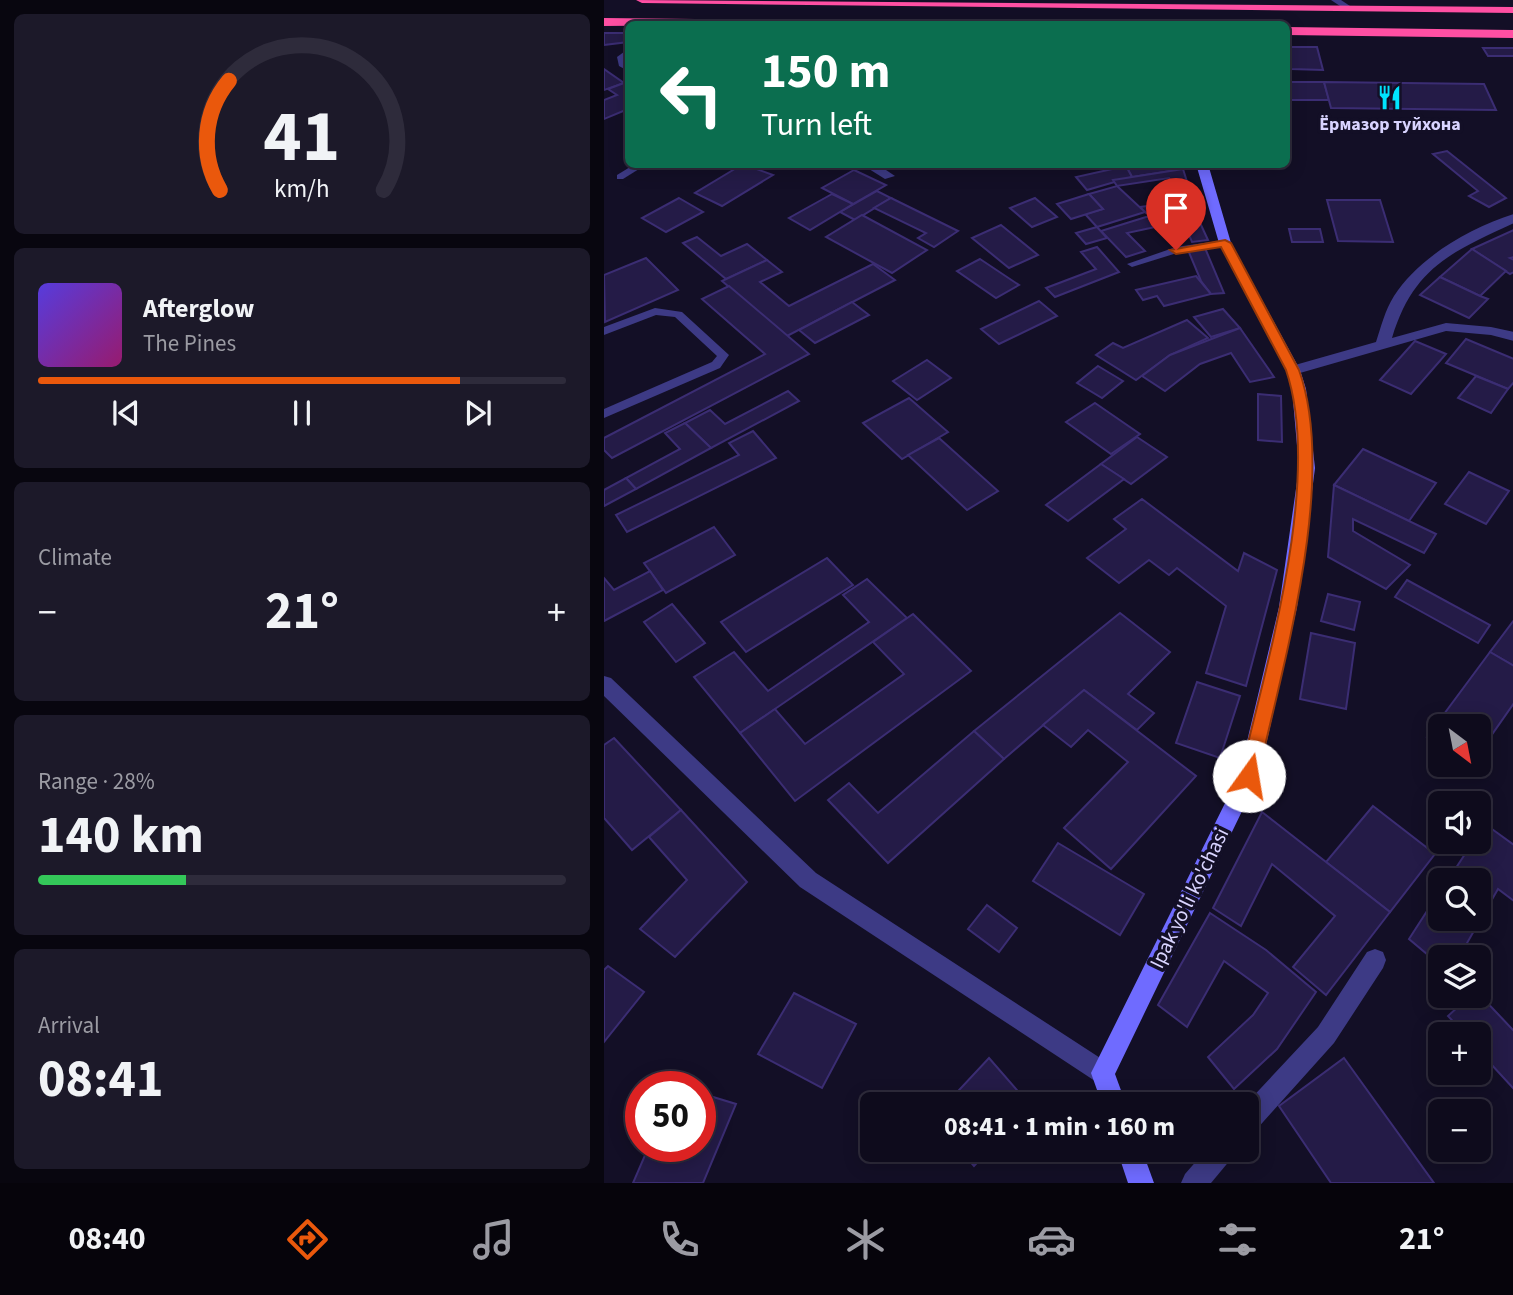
<!DOCTYPE html>
<html lang="en">
<head>
<meta charset="utf-8">
<style>
	body { margin:0; font-family:"Source Sans 3",sans-serif; background:#1c1929; color:#f1f3f6; height:100vh; display:flex; flex-direction:column; font-size:26px; white-space:nowrap }
	* { box-sizing:border-box; margin:0 }
	p { font-size:23px; color:#9b9ba3 }
	.icon { flex:none; width:38px; height:38px; fill:none; stroke:currentColor; stroke-width:2; stroke-linecap:round; stroke-linejoin:round }
	.map { position:relative; flex:1; overflow:hidden }
	.details { display:flex; flex-direction:column; gap:14px; padding:14px; background:#08060f; width:604px }
	.details>* { flex:none }
	.top-card { position:absolute; left:21px; top:21px; width:665px; height:147px; border-radius:10px; box-shadow:0 4px 18px #0003,0 0 0 2px #2e2b3b; background:#0b6e4f; color:#fff; overflow:hidden }
	.needle { width:46px; rotate:148deg }
	.fabs { position:absolute; left:824px; top:714px; display:grid; gap:14px }
	.fabs a { display:grid; place-items:center; width:63px; height:63px; border-radius:10px; background:#0e0b1c; box-shadow:0 4px 18px #0003,0 0 0 2px #2e2b3b; font-size:35px }
	.speed { position:absolute; left:21px; top:1071px; display:flex; gap:14px; font-size:35px; font-weight:700; text-align:center }
	.speed>* { display:grid; place-content:center; width:91px; height:91px; border-radius:50%; background:#0e0b1c; box-shadow:0 4px 18px #0003,0 0 0 2px #2e2b3b; line-height:1 }
	.speed .limit { border:10px solid #d22; background:#fff; color:#111 }
	.pin { position:absolute; display:grid; place-items:center; width:60px; height:60px; color:#fff; margin:-72px -30px; border-radius:50% 50% 50% 0; rotate:-45deg; box-shadow:0 0 7px #0007 }
	.pin .icon { rotate:45deg }
	.me { position:absolute; width:77px; margin:-38px; rotate:13deg; stroke-linejoin:round; filter:drop-shadow(0 0 5px #0008) }
	.turn { display:flex; align-items:center; gap:24px; height:147px; padding:0 21px; font-size:32px }
	.turn .icon { width:91px; height:91px; stroke-width:2.5 }
	.turn b { display:block; font-size:49px; line-height:60px }
	.big { font-size:52px; font-weight:700; line-height:1.1 }
	.details .card { flex:1; display:flex; flex-direction:column; justify-content:center; gap:10px; min-width:0; padding:0 24px; border-radius:10px; background:#1c1929 }
	.details .dial { align-items:center; gap:0 }
	.dial svg { height:182px; overflow:visible; fill:none; stroke:#2e2b3b; stroke-width:7; stroke-linecap:round; text-anchor:middle }
	.dial text { fill:#f1f3f6; stroke:none }
	.song { display:flex; align-items:center; gap:21px }
	.cover { width:84px; height:84px; border-radius:10px; background:linear-gradient(135deg,hsl(250 70% 55%),hsl(320 70% 35%)) }
	.played { height:7px; border-radius:4px; background:linear-gradient(90deg,#ea580c 80%,#2e2b3b 80%) }
	.keys { display:flex; justify-content:space-around; direction:ltr }
	.heat { display:flex; justify-content:space-between; align-items:center; font-size:38px; direction:ltr }
	.charge { height:10px; border-radius:5px; background:linear-gradient(90deg,#34c759 28%,#2e2b3b 0) }
	.trip { position:absolute; left:256px; top:1092px; width:399px; height:70px; border-radius:10px; background:#0e0b1c; box-shadow:0 4px 18px #0003,0 0 0 2px #2e2b3b; font-weight:700; line-height:70px; text-align:center }
	.tabs { display:flex; height:112px; justify-content:space-around; align-items:center; background:#06040b; color:#9b9ba3 }
	.tabs .icon { width:49px; height:49px }
	.tabs .current { color:#ea580c }
	.tabs b { font-size:32px; color:#f1f3f6 }
	main { display:flex; flex:1; min-height:0 }
	.map>svg:first-child { display:block }
	.building { fill:#241b47; stroke:#3b2d73; stroke-width:2 }
	.lines { fill:none; stroke-linecap:round; stroke-linejoin:round }
	.lane { fill:#3d3a85; fill-rule:evenodd }
	.street { fill:#3d3a85; fill-rule:evenodd }
	.secondary { fill:#6f6bff; fill-rule:evenodd }
	.highway { fill:#ff4fa3; fill-rule:evenodd }
	.route { fill:#ea580c; stroke:#983908; stroke-width:2 }
	.labels { text-anchor:middle; stroke-width:7; stroke-linejoin:round; paint-order:stroke }
	.far-poi-label { font-size:18px; font-weight:bold; fill:#d9d4ff; stroke:#130f26 }
	.street-label { font-size:21px; fill:#d9d4ff; stroke:#130f26 }
</style>
</head>
<body>
<main>
<section class="details">
<div class="card dial"><svg viewBox="0 0 100 80">
<path d="M14 69A42 42 0 1 1 86 69"/>
<path d="M14 69A42 42 0 0 1 18 21" stroke="#ea580c"/>
<text x="50" y="56" font-size="32" font-weight="700">41</text>
<text x="50" y="72" font-size="11">km/h</text>
</svg></div>
<div class="card">
<div class="song"><i class="cover"></i><div><b>Afterglow</b><p>The Pines</p></div></div>
<div class="played"></div>
<div class="keys"><svg class="icon" aria-label="previous" viewBox="0 0 24 24"><path d="M18 5L8 12l10 7zM5 5v14"/></svg><svg class="icon" aria-label="pause" viewBox="0 0 24 24"><path d="M8 5v14M16 5v14"/></svg><svg class="icon" aria-label="next" viewBox="0 0 24 24"><path d="M6 5l10 7-10 7zM19 5v14"/></svg></div>
</div>
<div class="card"><p>Climate</p>
<div class="heat"><a>−</a><b class="big">21°</b><a>+</a></div>
</div>
<div class="card"><p>Range · 28%</p><b class="big">140 km</b><div class="charge"></div></div>
<div class="card"><p>Arrival</p><b class="big">08:41</b></div>
</section>
<div class="map">
<svg width="910" height="1183" viewBox="0 0 910 1183">
	<rect width="100%" height="100%" fill="#130f26"/>
	<g class="building">
		<polygon points="0,33 24,33 24,42 0,45"/>
		<polygon points="682,47 713,47 719,70 687,69"/>
		<polygon points="879,48 910,48 910,56 884,56"/>
		<polygon points="0,69 20,83 0,90"/>
		<polygon points="682,82 720,82 725,100 682,100"/>
		<polygon points="720,82 880,84 892,110 727,108"/>
		<polygon points="20,83 24,86 24,109 0,119 0,100 13,95 4,89"/>
		<polygon points="843,151 902,198 885,207 865,196 874,191 829,154"/>
		<polygon points="139,164 169,175 118,206 91,193"/>
		<polygon points="521,164 576,164 579,169 528,177"/>
		<polygon points="522,166 528,177 483,190 472,177"/>
		<polygon points="579,169 591,207 542,213 536,207 573,202 565,178 513,186 509,180"/>
		<polygon points="250,170 282,185 249,204 218,188"/>
		<polygon points="513,186 541,212 493,227 481,214 499,209 485,194"/>
		<polygon points="273,191 287,198 251,220 236,212"/>
		<polygon points="228,194 249,204 206,230 185,218"/>
		<polygon points="485,194 499,209 467,219 453,204"/>
		<polygon points="75,198 99,212 62,232 38,218"/>
		<polygon points="287,198 354,231 330,247 314,238 322,233 270,208"/>
		<polygon points="431,198 453,217 428,227 406,208"/>
		<polygon points="723,200 776,200 789,242 734,241"/>
		<polygon points="591,212 604,240 588,242 579,221 523,233 541,251 522,257 497,231 542,217"/>
		<polygon points="258,215 323,250 288,273 222,237"/>
		<polygon points="397,225 434,255 405,268 368,238"/>
		<polygon points="493,227 503,238 482,244 472,233"/>
		<polygon points="685,229 716,229 719,242 688,242"/>
		<polygon points="910,230 910,257 906,258 910,260 910,272 906,274 868,249"/>
		<polygon points="93,237 117,256 143,244 163,260 122,279 79,243"/>
		<polygon points="493,247 515,272 451,297 442,288 492,269 477,252"/>
		<polygon points="601,248 620,293 607,294 597,281 584,250"/>
		<polygon points="868,249 902,271 876,296 836,277"/>
		<polygon points="42,258 74,290 1,322 0,275"/>
		<polygon points="376,259 415,285 392,298 353,271"/>
		<polygon points="163,260 178,272 156,282 185,306 269,264 291,280 183,336 118,281"/>
		<polygon points="592,276 607,294 560,306 553,296 539,300 532,290"/>
		<polygon points="836,277 876,296 884,299 865,318 816,295"/>
		<polygon points="125,286 205,354 8,458 0,450 0,438 161,354 98,299"/>
		<polygon points="435,301 453,316 395,344 377,329"/>
		<polygon points="248,302 265,315 211,343 195,330"/>
		<polygon points="619,309 636,328 607,337 590,317"/>
		<polygon points="583,320 604,338 566,355 532,380 492,355 509,343 519,348"/>
		<polygon points="636,328 670,377 646,382 627,353 596,364 561,391 538,376 566,355"/>
		<polygon points="862,339 910,359 910,382 904,389 842,363"/>
		<polygon points="811,341 842,354 807,394 776,380"/>
		<polygon points="323,360 347,378 313,400 289,381"/>
		<polygon points="494,366 519,381 498,398 473,383"/>
		<polygon points="872,376 904,389 887,413 854,398"/>
		<polygon points="184,391 195,401 107,448 81,423 106,410 121,424"/>
		<polygon points="654,394 677,396 678,442 654,440"/>
		<polygon points="305,398 344,432 298,459 259,423"/>
		<polygon points="491,403 536,434 507,454 462,422"/>
		<polygon points="81,423 107,448 32,489 22,478 76,449 61,433"/>
		<polygon points="149,431 172,458 23,532 12,515 135,455 125,443"/>
		<polygon points="533,437 563,457 527,484 497,464"/>
		<polygon points="335,438 394,491 363,510 304,455"/>
		<polygon points="759,449 832,483 805,521 730,485"/>
		<polygon points="497,464 520,479 464,521 442,505"/>
		<polygon points="865,472 905,491 882,524 841,504"/>
		<polygon points="22,478 32,489 0,506 0,490"/>
		<polygon points="730,485 832,534 820,553 749,519 749,531 806,565 782,589 724,557"/>
		<polygon points="538,499 634,571 640,553 673,570 642,686 602,673 622,606 573,568 565,575 545,560 515,583 483,558 522,529 510,519"/>
		<polygon points="110,527 131,555 62,593 40,563"/>
		<polygon points="223,558 249,585 142,652 117,622"/>
		<polygon points="46,571 59,590 0,621 0,578 10,590"/>
		<polygon points="263,579 303,618 136,733 90,677 130,652 164,691 265,622 239,595"/>
		<polygon points="803,580 886,625 874,643 791,597"/>
		<polygon points="724,594 756,602 750,630 717,621"/>
		<polygon points="68,604 101,643 72,662 40,622"/>
		<polygon points="516,613 566,652 524,694 550,713 533,730 480,690 400,759 370,731"/>
		<polygon points="309,614 367,671 191,801 136,733 171,709 201,744 300,674 269,642"/>
		<polygon points="910,620 910,666 886,652"/>
		<polygon points="707,633 751,643 742,709 696,699"/>
		<polygon points="886,652 910,666 910,703 875,753 875,726 836,726 836,746 823,737"/>
		<polygon points="593,682 636,696 616,758 572,743"/>
		<polygon points="480,690 592,776 507,869 460,828 524,762 484,730 467,747 439,725"/>
		<polygon points="370,731 400,759 284,863 224,800 245,783 274,813"/>
		<polygon points="10,738 77,810 28,850 0,818 0,745"/>
		<polygon points="769,806 831,854 786,912 722,862"/>
		<polygon points="77,810 143,882 71,957 36,929 83,880 45,837"/>
		<polygon points="658,812 786,912 722,995 689,967 731,916 668,864 637,926 609,908"/>
		<polygon points="881,824 910,845 910,901 894,889 855,957 836,957 836,965 805,939 836,891 836,919 875,919 875,880 844,880 869,842 875,842 875,833"/>
		<polygon points="454,843 540,894 516,935 429,881"/>
		<polygon points="383,905 413,928 395,952 364,929"/>
		<polygon points="606,913 662,950 712,992 673,1049 630,1089 604,1057 649,1015 664,993 620,961 583,1027 554,1005"/>
		<polygon points="4,966 40,992 0,1042 0,970"/>
		<polygon points="190,993 252,1024 218,1088 154,1054"/>
		<polygon points="875,994 910,1031 910,1089 875,1051 875,1034 861,1034 844,1016 866,996"/>
		<polygon points="385,1058 425,1104 342,1104"/>
		<polygon points="740,1058 830,1183 727,1183 675,1106"/>
		<polygon points="96,1093 132,1104 99,1183 29,1183 45,1146 96,1146"/>
		<polygon points="356,1150 385,1150 370,1166"/>
	</g>
	<g class="lines">
		<g class="lane">
			<polygon points="727,0 737,0 749,8 742,10"/>
			<polygon points="31,164 43,164 19,179 13,179 13,175"/>
			<polygon points="621,240 626,243 625,245 573,253 528,267 523,264 572,247"/>
			<polygon points="51,308 78,312 125,355 116,368 0,418 0,409 108,362 113,356 71,317 52,315 0,335 0,327"/>
		</g>
		<g class="street">
			<polygon points="24,49 24,71 15,66 13,57"/>
			<polygon points="257,164 273,164 291,176 281,179"/>
			<path d="M910,214V223C847,252 809,268 788,338L842,323L887,327L910,332V341L887,335L842,331L689,375L684,373V367L772,342C777,327 781,310 790,296C815,257 866,228 910,214Z"/>
			<polygon points="0,676 7,678 212,873 507,1065 511,1073 507,1081 499,1085 491,1081 196,887 0,696"/>
			<polygon points="771,949 779,952 782,960 779,968 730,1043 651,1131 642,1134 642,1104 714,1027 763,952"/>
			<polygon points="602,1150 631,1150 627,1159 607,1183 577,1183 581,1174"/>
		</g>
		<g class="secondary">
			<polygon points="592,164 604,164 627,243 696,370 702,389 711,468 693,607 655,776 511,1074 522,1104 498,1104 487,1073 491,1065 635,775 675,607 695,468 688,389 682,370 615,243"/>
			<polygon points="513,1150 538,1150 550,1183 524,1183"/>
		</g>
		<g class="highway">
			<polygon points="32,0 910,7 910,13 38,3"/>
			<polygon points="0,18 191,20 197,24 0,26"/>
			<polygon points="682,27 910,30 910,38 682,35"/>
		</g>
	</g>
	<path class="route" d="M621,240L627,243L695,370C734,479 679,664 654,776L651,782L645,784L638,782L636,776C662,665 719,479 682,370L617,247L572,254L566,250Z"/>
	<defs>
		<symbol id="restaurant-bare" viewBox="-9 -9 18 18"><path d="M-5-6h1v4h1v-4h1v4h1v-4h1v5L-1.5 .5V6h-2V.5L-5-1ZM5-6V6H3V1.5H1.5Q1.5-4 5-6Z" fill="#00e5ff" stroke="#130f26" stroke-width="2.5" paint-order="stroke"/></symbol>
	</defs>
	<g fill-rule="evenodd">
		<use href="#restaurant-bare" x="768" y="80" width="35" height="35"/>
	</g>
	<g class="labels">
		<g class="far-poi-label">
			<text x="786" y="130">Ёрмазор туйхона</text>
		</g>
		<g class="street-label">
			<text transform="translate(585 898) rotate(-64)" y="7">Ipak yo'li ko'chasi</text>
		</g>
	</g>
</svg>
<div class="fabs">
<a><svg class="needle" viewBox="-14 -14 28 28"><path d="M0-13l5 13h-10z" fill="#e53935"/><path d="M0 13l5-13h-10z" fill="#9b9ba3"/></svg></a>
<a><svg class="icon" aria-label="sound" viewBox="0 0 24 24"><path d="M4 9h4l5-4v14l-5-4H4zM17 9q2 3 0 6"/></svg></a>
<a><svg class="icon" aria-label="search" viewBox="0 0 24 24"><circle cx="10" cy="10" r="6"/><path d="M15 15l6 6"/></svg></a>
<a><svg class="icon" aria-label="layers" viewBox="0 0 24 24"><path d="M12 4l9 5-9 5-9-5zM3 14l9 5 9-5"/></svg></a>
<a>+</a>
<a>−</a>
</div>
<div class="speed"><div class="limit">50</div></div>
<div class="pin" style="left:572px;top:250px;background:#d93025"><svg class="icon" aria-label="arrive" viewBox="0 0 24 24"><path d="M6 21V4h12l-3 4 3 4H6"/></svg></div>
<svg class="me" style="left:645px;top:776px" viewBox="-20 -20 40 40"><circle r="19" fill="#fff"/><path d="M0-13L10 11 0 6-10 11z" fill="#ea580c"/></svg>
<div class="trip">08:41 · 1 min · 160 m</div>
<div class="top-card">
<div class="turn"><svg class="icon" aria-label="left" viewBox="0 0 24 24"><path d="M17 20v-9H6M10 6l-5 5 5 5"/></svg><div><b>150 m</b>Turn left</div></div>
</div>
</div>
</main>
<nav class="tabs">
<b>08:40</b>
<svg class="icon current" aria-label="directions" viewBox="0 0 24 24"><path d="M12 3l9 9-9 9-9-9zM9 14v-3h6M13 9l2 2-2 2"/></svg>
<svg class="icon" aria-label="music" viewBox="0 0 24 24"><path d="M9 18V5l10-2v13"/><circle cx="6" cy="18" r="3"/><circle cx="16" cy="16" r="3"/></svg>
<svg class="icon" aria-label="phone" viewBox="0 0 24 24"><path d="M5 4h4l2 5-3 2q2 4 5 5l2-3 5 2v4C11 20 4 13 5 4z"/></svg>
<svg class="icon" aria-label="climate" viewBox="0 0 24 24"><path d="M12 3v18M4 7l16 10M4 17L20 7"/></svg>
<svg class="icon" aria-label="car" viewBox="0 0 24 24"><path d="M5 17H2v-5l4-1 3-4h7l3 4 3 1v5h-3M9 17h6M6 11h13"/><circle cx="7" cy="17" r="2"/><circle cx="17" cy="17" r="2"/></svg>
<svg class="icon" aria-label="filters" viewBox="0 0 24 24"><path d="M4 7h16M4 17h16"/><circle cx="9" cy="7" r="2"/><circle cx="15" cy="17" r="2"/></svg>
<b>21°</b>
</nav>
</body>
</html>
